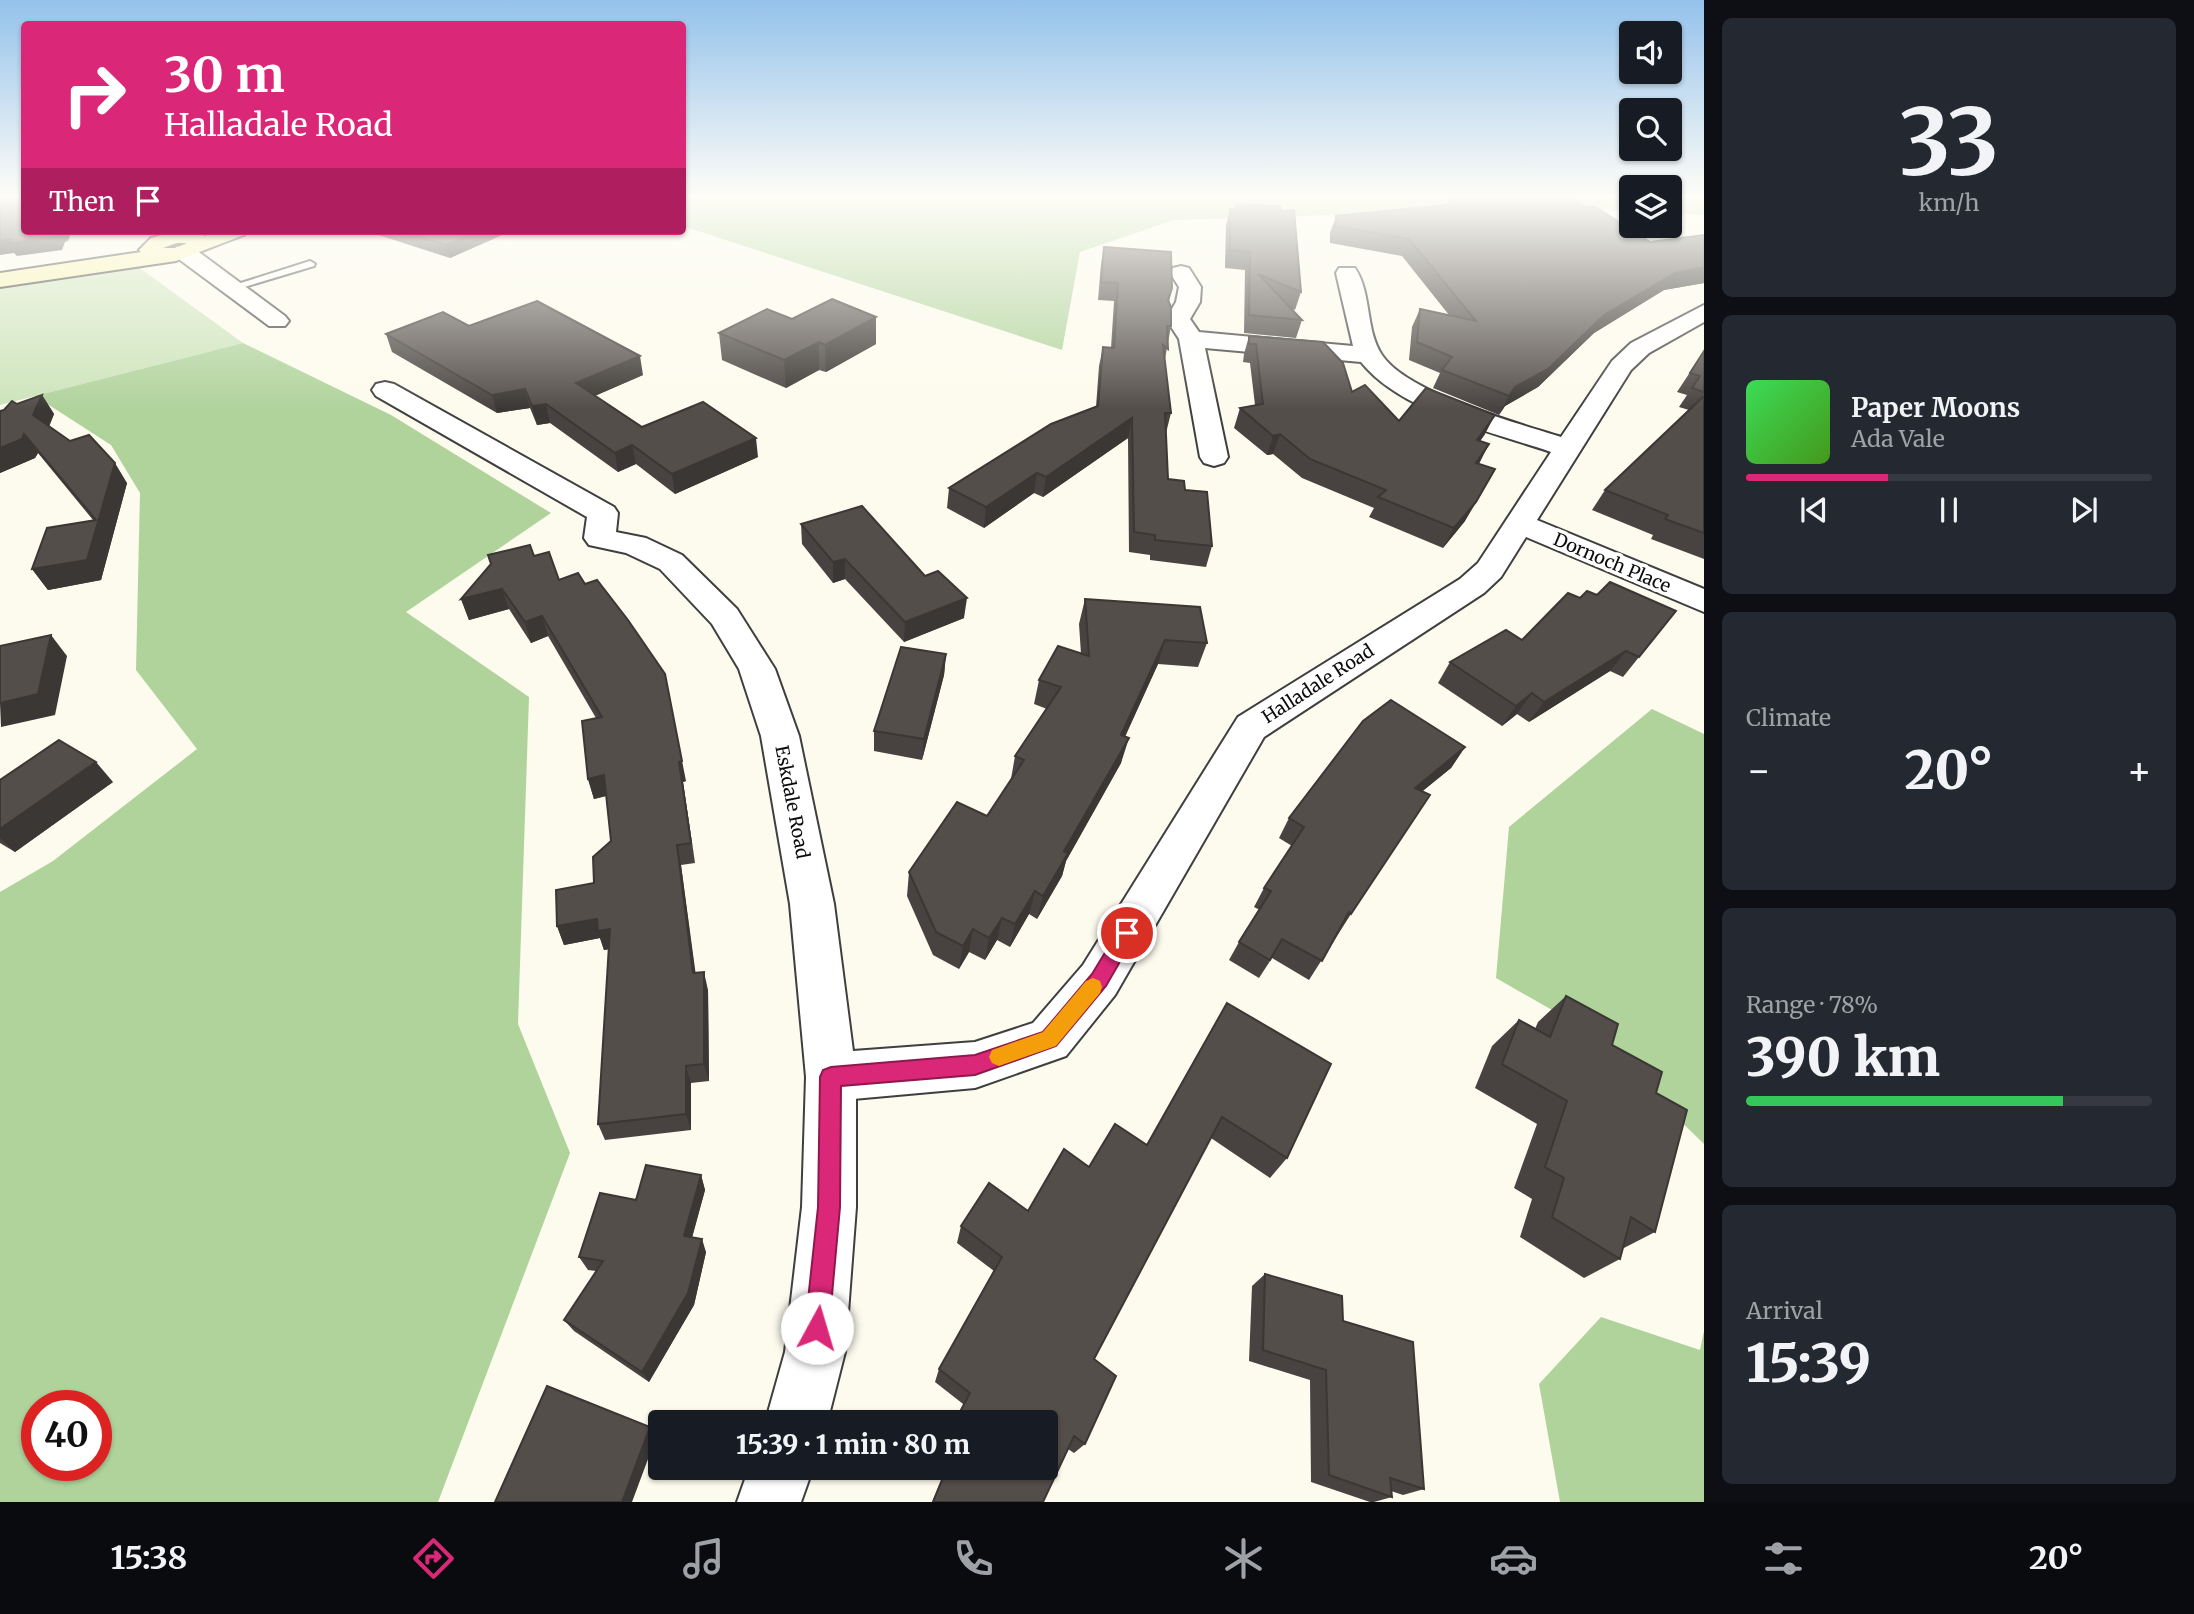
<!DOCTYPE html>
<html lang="en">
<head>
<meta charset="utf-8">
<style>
	body { margin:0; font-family:Merriweather,serif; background:#242831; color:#f1f3f6; height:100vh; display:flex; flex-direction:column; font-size:26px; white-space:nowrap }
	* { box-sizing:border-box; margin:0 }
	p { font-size:23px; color:#9ea1a6 }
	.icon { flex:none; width:38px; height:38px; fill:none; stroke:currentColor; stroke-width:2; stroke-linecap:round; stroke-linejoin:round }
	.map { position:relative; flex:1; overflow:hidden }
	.drawer { display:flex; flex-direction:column; gap:18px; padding:18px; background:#0d0f14; width:490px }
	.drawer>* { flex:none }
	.guide { position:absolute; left:21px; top:21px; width:665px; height:214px; border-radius:7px; box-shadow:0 2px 5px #0004; background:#db2777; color:#fff; overflow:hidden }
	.fabs { position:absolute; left:1619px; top:21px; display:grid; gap:14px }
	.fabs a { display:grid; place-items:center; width:63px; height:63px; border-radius:7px; background:#171b24; box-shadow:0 2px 5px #0004; font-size:35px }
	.speed { position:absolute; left:21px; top:1390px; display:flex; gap:14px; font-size:35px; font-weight:700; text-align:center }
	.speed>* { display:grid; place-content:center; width:91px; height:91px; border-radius:50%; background:#171b24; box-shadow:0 2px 5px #0004; line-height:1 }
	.speed .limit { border:10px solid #d22; background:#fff; color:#111 }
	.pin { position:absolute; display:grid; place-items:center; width:60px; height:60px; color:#fff; margin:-30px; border:4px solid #fff; border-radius:50%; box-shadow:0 2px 7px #0007 }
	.me { position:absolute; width:77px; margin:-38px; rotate:6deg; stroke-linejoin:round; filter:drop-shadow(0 0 5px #0008) }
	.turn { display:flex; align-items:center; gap:24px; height:147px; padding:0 28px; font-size:32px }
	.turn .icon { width:91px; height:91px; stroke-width:2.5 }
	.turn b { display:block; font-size:49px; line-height:60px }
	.then { display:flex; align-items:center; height:66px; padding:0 28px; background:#0003; gap:14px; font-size:26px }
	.big { font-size:52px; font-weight:800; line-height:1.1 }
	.drawer .tile { flex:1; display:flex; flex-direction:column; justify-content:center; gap:10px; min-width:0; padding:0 24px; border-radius:10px; background:#242831 }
	.drawer .dial { align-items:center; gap:0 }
	.dial b { font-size:91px; line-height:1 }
	.song { display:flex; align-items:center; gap:21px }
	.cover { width:84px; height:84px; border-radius:10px; background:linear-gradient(135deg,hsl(130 70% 55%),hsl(100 70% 35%)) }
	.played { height:7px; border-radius:4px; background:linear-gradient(90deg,#db2777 35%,#363941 35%) }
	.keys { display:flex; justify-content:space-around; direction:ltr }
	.heat { display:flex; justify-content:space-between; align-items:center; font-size:38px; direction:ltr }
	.charge { height:10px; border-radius:5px; background:linear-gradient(90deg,#34c759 78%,#363941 0) }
	.trip { position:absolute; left:648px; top:1410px; width:410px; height:70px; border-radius:7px; background:#171b24; box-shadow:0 2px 5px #0004; font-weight:800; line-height:70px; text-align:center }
	.tab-bar { display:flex; height:112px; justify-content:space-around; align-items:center; background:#090b0e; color:#9ea1a6 }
	.tab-bar .icon { width:49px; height:49px }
	.tab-bar .on { color:#db2777 }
	.tab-bar b { font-size:32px; color:#f1f3f6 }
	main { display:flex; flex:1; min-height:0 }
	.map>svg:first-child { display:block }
	.green { fill:#cde4bb }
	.forest { fill:#b0d39c; fill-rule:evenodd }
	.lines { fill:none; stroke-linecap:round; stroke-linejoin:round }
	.service-casing { stroke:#3f3f3f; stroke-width:4 }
	.minor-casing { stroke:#3f3f3f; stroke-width:4 }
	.tertiary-casing { stroke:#3f3f3f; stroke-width:4 }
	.secondary-casing { stroke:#2e2e2e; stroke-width:4 }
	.service { fill:#fff; fill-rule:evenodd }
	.minor { fill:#fff; fill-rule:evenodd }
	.tertiary { fill:#fff; fill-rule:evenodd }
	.secondary { fill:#f6f3af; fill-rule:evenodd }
	.wall { fill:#484340 }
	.shaded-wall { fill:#3b3734 }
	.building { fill:#544e4a; stroke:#3b3734; stroke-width:2 }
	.route { fill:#db2777; stroke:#8e194d; stroke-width:2 }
	.slow { fill:#f59e0b }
	.labels { text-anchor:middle; stroke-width:7; stroke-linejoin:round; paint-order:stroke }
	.street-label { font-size:18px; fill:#0c0c0c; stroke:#fff }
</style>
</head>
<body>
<main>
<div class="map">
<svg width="1704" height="1502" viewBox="0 0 1704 1502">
	<rect width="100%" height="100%" fill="#fdfbed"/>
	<polygon class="green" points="123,256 243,343 0,405 0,275"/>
	<g class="forest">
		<polygon points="683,198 1631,198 1631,211 1516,204 1403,213 1174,220 1080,252 1062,350 683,226"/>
		<polygon points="1670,198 1704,198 1704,215 1670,213"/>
		<path d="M243,343L391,415L551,513L406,612L529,697L518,1024L570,1153L438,1502H0V892L53,861L197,749L136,670L140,493L111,445L35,396ZM37,1405H96V1465H37Z"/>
		<polygon points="1652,709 1704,734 1704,1144 1587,1030 1496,978 1509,827"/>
		<polygon points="1601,1317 1700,1350 1704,1331 1704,1502 1560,1502 1539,1384"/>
	</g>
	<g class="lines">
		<defs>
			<polygon id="service" points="310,261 315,264 314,266 231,291 225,288"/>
			<g id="minor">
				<polygon points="184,246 192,247 285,316 289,321 285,326 269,326 176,257 173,252 176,247"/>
				<path d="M1181,266L1189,268L1201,287L1200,302L1190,319L1199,332L1353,346L1336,273L1339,268H1355C1372,293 1365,330 1382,355C1407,393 1517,423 1561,437L1612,361L1631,343L1704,305V322L1649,353L1631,370L1537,520L1704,589V612L1526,537L1501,577L1484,593L1264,737L1115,995L1066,1056L975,1088L831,1101L813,1094L806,1077L790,904L761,736L739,669L712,624L660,569L626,553L589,545L584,538L587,517L376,396L372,390L376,384L385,382L394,384L614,507L618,513L616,532L646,538L682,555L737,609L775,669L799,736L834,904L853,1051L975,1042L1033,1023L1083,965L1238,717L1460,579L1478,563L1551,452C1492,432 1401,412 1361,362L1205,348L1228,457L1224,463L1214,466L1204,463L1200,457L1179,339L1166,319L1176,302L1179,287L1170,273L1173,268Z"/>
			</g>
			<g id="tertiary">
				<polygon points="831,1053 849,1060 856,1077 856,1207 845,1352 827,1423 765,1423 785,1352 802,1207 806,1077 813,1060"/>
				<polygon points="749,1468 813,1468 801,1502 737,1502"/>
			</g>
			<path id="secondary" d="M176,231H195L205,236L219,231H247L244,235L176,261L0,287V273L141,252L139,250L151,238ZM177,243H187L176,248H163Z"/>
		</defs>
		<use href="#service" class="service-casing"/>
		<use href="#minor" class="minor-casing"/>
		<use href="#tertiary" class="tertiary-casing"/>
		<use href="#secondary" class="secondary-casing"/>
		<use href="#service" class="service"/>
		<use href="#minor" class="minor"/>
		<use href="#tertiary" class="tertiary"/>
		<use href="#secondary" class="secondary"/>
	</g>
	<g class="wall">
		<polygon points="1449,198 1571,198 1584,207 1650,242 1704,235 1704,283 1664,290 1594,333 1538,387 1505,406 1499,415 1433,388 1440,373 1409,360 1412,327 1420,309 1449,315 1402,256 1330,243 1330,233 1336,216 1446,205"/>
		<polygon points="1236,204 1301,292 1295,310 1292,309 1302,320 1296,338 1244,333 1245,270 1225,268 1226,225 1230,209 1235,209"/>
		<polygon points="366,231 511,231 450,258"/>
		<polygon points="1104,247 1172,288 1169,302 1171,326 1165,359 1171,413 1166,433 1168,479 1185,490 1212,546 1206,567 1150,560 1150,555 1129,552 1128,438 1043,497 1034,493 984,528 947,508 949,488 1096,407 1099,366 1103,347 1111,348 1114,301 1098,300 1101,264"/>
		<polygon points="876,317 876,344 826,372 819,370 786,388 722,360 719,333 792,319"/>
		<polygon points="469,326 643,375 595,396 642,427 758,457 675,494 636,464 618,472 550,423 537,425 530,408 497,413 392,352 386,334"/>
		<polygon points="1249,336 1352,392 1399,421 1485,434 1480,441 1479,464 1465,521 1443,548 1369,517 1374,508 1302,478 1273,454 1267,455 1234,428 1240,408 1255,405 1250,363 1243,362 1244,354"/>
		<polygon points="1704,351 1704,559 1651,539 1653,535 1592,510 1605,490 1689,410 1679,407 1687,395 1677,392"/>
		<polygon points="42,395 54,414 49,427 127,483 101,580 48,590 32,569 93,520 38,453 35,458 0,473 17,404"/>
		<polygon points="801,524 925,576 964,618 904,642 845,579 833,583 802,544"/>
		<polygon points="534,556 559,580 686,781 683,782 695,863 681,865 695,973 708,990 709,1081 691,1083 691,1130 605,1140 598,1124 609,949 604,950 600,938 564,945 557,926 594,883 611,841 606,796 594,799 588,779 596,718 548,636 531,643 509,609 469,620 461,599"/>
		<polygon points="1597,595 1676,611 1623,677 1610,671 1529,722 1517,714 1502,726 1438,683 1450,662 1522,640 1580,598"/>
		<polygon points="1085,599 1207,643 1198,667 1158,664 1125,737 1121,763 1066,861 1062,876 1037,919 1029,914 1010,947 997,940 985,960 969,952 959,969 933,955 907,896 909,872 987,816 1011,779 1015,756 1047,709 1034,704 1039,680 1081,654 1079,624"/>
		<polygon points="946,654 944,675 922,760 874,751 874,731"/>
		<polygon points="1465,747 1451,768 1422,791 1351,914 1309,980 1272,958 1259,978 1229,960 1239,942 1260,910 1254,907 1264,888 1292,846 1279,838 1289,818"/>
		<polygon points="0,780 113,782 15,852 0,843"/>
		<polygon points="1566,996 1656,1093 1655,1232 1622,1249 1620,1259 1584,1278 1520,1237 1532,1199 1514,1188 1537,1124 1475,1088 1492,1046 1519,1020 1535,1029 1538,1022"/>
		<polygon points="1227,1003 1287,1158 1270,1178 1211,1138 1094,1359 1085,1444 1074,1453 1068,1449 1043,1502 932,1502 946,1468 1045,1468 935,1382 939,1369 994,1271 957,1243 961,1226 1028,1211 1089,1167 1147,1144"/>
		<polygon points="701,1175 705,1190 692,1237 706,1252 694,1305 649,1382 574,1331 564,1320 596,1271 588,1270 579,1257 636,1200"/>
		<polygon points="1265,1274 1343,1321 1424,1489 1403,1495 1391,1491 1392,1497 1374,1502 1370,1502 1311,1482 1310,1380 1249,1361 1252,1286"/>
	</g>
	<g class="shaded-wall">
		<polygon points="57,231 72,231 68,241 65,242 62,250 17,256 14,253 0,255 0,241"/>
		<polygon points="479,231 511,231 450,258 446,245"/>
		<polygon points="1704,267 1704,283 1664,290 1594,333 1538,387 1505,406 1499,415 1509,396 1515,387 1604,315 1675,273"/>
		<polygon points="876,317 876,344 826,372 825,345"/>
		<polygon points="819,342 819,370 786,388 784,360"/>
		<polygon points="640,356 643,375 580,402 576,383"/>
		<polygon points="525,389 530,408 497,413 492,395"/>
		<polygon points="42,395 54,414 45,435 33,415"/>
		<polygon points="546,404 550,423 537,425 532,406"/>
		<polygon points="1495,415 1485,434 1467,460 1477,440"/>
		<polygon points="1132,418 1128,438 1043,497 1046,477"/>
		<polygon points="24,434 38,453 35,458 0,473 0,448"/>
		<polygon points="1280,434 1273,454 1267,455 1273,436"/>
		<polygon points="756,438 758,457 675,494 672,474"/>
		<polygon points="1489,444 1479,464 1476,463"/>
		<polygon points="632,445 636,464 618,472 615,453"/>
		<polygon points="115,463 127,483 101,580 48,590 32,569 87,560"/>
		<polygon points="1037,473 1034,493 984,528 986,507"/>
		<polygon points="1484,489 1465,521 1443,548 1454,528"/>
		<polygon points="845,559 845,579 833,583 833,562"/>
		<polygon points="502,589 509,609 469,620 461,599"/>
		<polygon points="967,598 964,618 904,642 905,622"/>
		<polygon points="542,616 548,636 531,643 525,622"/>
		<polygon points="51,635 67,656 55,715 1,727 0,703"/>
		<polygon points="1165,640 1158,664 1114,760 1121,735"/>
		<polygon points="1626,651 1610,671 1529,722 1544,702"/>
		<polygon points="946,654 944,675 922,760 924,739"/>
		<polygon points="665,674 686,781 683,782 695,863"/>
		<polygon points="1532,693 1517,714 1502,726 1516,706"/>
		<polygon points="1129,738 1121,763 1066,861 1062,876 1037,919 1043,896 1064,851"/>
		<polygon points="1465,747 1451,768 1402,808 1415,788"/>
		<polygon points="96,762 113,782 15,852 0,838 0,829"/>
		<polygon points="604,775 610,795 594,799 588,779"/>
		<polygon points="677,845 681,865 698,991 693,973"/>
		<polygon points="1035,891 1029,914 1010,947 1015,924"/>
		<polygon points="1002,918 997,940 985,960 989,938"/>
		<polygon points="597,919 610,929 617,948 604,950 600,938 564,945 557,926"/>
		<polygon points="973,929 969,952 959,969 963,946"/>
		<polygon points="704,972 708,990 709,1081 704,1064"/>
		<polygon points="686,1066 691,1083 691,1130 686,1114"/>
		<polygon points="701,1175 705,1190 689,1249 684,1236"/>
		<polygon points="702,1239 706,1252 694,1305 649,1382 642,1372"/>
		<polygon points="650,1427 657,1435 632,1502 622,1502"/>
	</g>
	<g class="building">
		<polygon points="0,198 24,198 24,231 57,231 55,237 9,243 11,239 0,241"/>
		<polygon points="1454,198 1571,198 1584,207 1594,206 1650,242 1704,235 1704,267 1675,273 1604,315 1548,369 1515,387 1509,396 1442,370 1452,357 1417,342 1420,309 1476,321 1409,239 1336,226 1336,216 1457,204"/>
		<polygon points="1236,204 1280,206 1281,211 1294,210 1301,292 1258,274 1302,320 1249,315 1250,252 1230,250 1230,209 1237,209"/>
		<polygon points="401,231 479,231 446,245"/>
		<polygon points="1104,247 1171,252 1172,288 1168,300 1171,307 1171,326 1167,326 1168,349 1163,345 1171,413 1165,413 1168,479 1184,481 1185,490 1207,492 1212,546 1155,540 1155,535 1134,532 1132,418 1046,477 1037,473 986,507 949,488 1051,424 1098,406 1103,347 1114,348 1118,283 1101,282"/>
		<polygon points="832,299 876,317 825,345 819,342 784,360 719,333 767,309 792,319"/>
		<polygon points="537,301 640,356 576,383 642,427 703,402 756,438 672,474 632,445 615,453 546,404 532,406 525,389 492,395 386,334 443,312 469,326"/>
		<polygon points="1249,336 1323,342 1343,363 1352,392 1365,385 1399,421 1426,388 1495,415 1477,440 1489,444 1476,463 1495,469 1476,502 1454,528 1378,497 1386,490 1310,459 1280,434 1273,436 1240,408 1263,404 1256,344 1249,344"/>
		<polygon points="1704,351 1704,392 1692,388 1700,376 1690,373"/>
		<polygon points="42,395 33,415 70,441 89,435 115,463 87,560 32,569 47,528 96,520 24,434 22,439 0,448 0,411 4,410 12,401 17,404"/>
		<polygon points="1704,396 1704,533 1665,519 1668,515 1605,490"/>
		<polygon points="862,506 925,576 938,571 967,598 905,622 845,559 833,562 801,524"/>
		<polygon points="530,545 534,556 549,552 559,580 578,573 585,584 597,580 628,620 665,674 682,761 679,762 691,843 677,845 693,973 704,972 704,1064 686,1066 686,1114 598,1124 610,929 598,931 597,919 557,926 556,890 594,883 593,857 611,841 604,775 588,779 582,721 602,717 542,616 525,622 502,589 461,599 491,564 488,555"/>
		<polygon points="1610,582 1676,611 1639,657 1626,651 1544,702 1532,693 1516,706 1450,662 1506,630 1522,640 1568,593 1580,598 1587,591 1597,595"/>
		<polygon points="1085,599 1200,607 1207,643 1165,640 1121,735 1129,738 1064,851 1068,853 1043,896 1035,891 1015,924 1002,918 989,938 973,929 963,946 936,932 909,872 957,802 987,816 1024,760 1015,756 1061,687 1039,680 1058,646 1089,656"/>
		<polygon points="51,635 38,694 0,703 0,646"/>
		<polygon points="901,647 946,654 924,739 874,731"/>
		<polygon points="1391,700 1465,747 1415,788 1430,795 1351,914 1349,912 1322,961 1282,939 1270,960 1239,942 1271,891 1264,888 1304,827 1289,818 1363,721"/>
		<polygon points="59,740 96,762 0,829 0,780"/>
		<polygon points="1566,996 1618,1024 1612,1045 1662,1072 1656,1093 1687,1110 1655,1232 1631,1217 1620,1259 1552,1217 1564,1178 1545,1167 1567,1101 1502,1064 1519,1020 1550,1037"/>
		<polygon points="1227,1003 1331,1064 1287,1158 1222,1117 1094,1359 1116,1376 1085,1444 1074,1436 1043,1502 933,1502 947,1468 1045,1468 1045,1423 954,1423 970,1393 939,1369 1002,1257 961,1226 989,1183 1028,1211 1064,1149 1089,1167 1115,1124 1147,1145"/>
		<polygon points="646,1165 701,1175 684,1236 702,1239 688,1293 642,1372 564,1320 603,1261 579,1257 600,1193 636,1200"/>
		<polygon points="1265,1274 1342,1296 1343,1321 1413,1342 1424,1489 1390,1478 1392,1497 1329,1475 1326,1370 1263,1350"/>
		<polygon points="547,1386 650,1427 622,1502 495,1502"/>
	</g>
	<linearGradient id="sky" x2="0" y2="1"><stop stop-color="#94c2eb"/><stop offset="0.48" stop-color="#fefdf7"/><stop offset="1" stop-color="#fefdf7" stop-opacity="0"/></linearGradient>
	<rect width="1704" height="409" fill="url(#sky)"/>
	<polygon class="route" points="1127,925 1133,928 1136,933 1133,939 1106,986 1056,1046 975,1075 841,1086 840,1207 829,1328 826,1337 817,1340 809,1337 805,1328 818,1207 820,1077 823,1070 831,1067 975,1055 1043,1032 1092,974 1120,928"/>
	<polygon class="slow" points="1093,978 1100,981 1102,987 1100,993 1056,1046 999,1066 992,1063 989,1057 992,1050 1043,1032 1086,981"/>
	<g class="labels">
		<g class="street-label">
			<text transform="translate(1612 563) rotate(23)" y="6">Dornoch Place</text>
			<text transform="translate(1318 684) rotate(-33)" y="6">Halladale Road</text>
			<text transform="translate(792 802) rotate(79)" y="6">Eskdale Road</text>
		</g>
	</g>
</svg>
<div class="fabs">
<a><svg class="icon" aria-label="sound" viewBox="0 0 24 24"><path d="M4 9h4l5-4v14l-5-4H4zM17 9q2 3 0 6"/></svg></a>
<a><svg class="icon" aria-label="search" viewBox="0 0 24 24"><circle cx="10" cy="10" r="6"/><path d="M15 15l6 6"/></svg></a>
<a><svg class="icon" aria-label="layers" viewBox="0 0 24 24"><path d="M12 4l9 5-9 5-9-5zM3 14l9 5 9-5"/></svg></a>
</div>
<div class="speed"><div class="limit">40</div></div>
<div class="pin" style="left:1127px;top:933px;background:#d93025"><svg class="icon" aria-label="arrive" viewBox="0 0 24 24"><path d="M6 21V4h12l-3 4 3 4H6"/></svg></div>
<svg class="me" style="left:817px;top:1328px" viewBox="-20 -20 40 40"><circle r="19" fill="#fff"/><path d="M0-13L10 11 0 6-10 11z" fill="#db2777"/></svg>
<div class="trip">15:39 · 1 min · 80 m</div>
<div class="guide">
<div class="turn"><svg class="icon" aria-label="right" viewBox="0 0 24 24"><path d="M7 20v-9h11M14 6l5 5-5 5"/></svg><div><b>30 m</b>Halladale Road</div></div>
<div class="then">Then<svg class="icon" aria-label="arrive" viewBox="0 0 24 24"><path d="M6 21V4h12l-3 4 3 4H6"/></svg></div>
</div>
</div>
<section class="drawer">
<div class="tile dial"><b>33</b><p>km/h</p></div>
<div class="tile">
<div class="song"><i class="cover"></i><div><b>Paper Moons</b><p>Ada Vale</p></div></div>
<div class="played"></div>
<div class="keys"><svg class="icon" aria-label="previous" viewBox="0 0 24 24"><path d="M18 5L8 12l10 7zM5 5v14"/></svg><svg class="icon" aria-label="pause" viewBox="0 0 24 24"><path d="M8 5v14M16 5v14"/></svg><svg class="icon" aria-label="next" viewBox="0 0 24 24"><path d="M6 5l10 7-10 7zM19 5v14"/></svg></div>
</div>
<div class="tile"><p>Climate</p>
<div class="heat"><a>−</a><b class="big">20°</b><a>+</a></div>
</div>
<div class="tile"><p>Range · 78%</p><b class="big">390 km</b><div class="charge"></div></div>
<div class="tile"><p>Arrival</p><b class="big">15:39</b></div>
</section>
</main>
<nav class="tab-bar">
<b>15:38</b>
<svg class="icon on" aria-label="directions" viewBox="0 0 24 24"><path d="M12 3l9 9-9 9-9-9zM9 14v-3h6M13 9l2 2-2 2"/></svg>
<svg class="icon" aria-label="music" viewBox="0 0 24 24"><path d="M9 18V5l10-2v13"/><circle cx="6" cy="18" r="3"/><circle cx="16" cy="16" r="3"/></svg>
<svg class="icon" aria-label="phone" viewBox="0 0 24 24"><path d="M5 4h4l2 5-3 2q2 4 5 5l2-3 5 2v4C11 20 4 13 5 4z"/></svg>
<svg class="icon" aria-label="climate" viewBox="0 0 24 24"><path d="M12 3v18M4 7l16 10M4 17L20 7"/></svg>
<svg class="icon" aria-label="car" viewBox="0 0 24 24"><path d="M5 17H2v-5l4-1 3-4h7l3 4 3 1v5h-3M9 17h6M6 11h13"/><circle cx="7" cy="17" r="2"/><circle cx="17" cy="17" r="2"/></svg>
<svg class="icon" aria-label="filters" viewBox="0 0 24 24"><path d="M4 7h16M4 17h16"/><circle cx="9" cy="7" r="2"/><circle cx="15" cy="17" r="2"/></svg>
<b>20°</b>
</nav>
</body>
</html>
